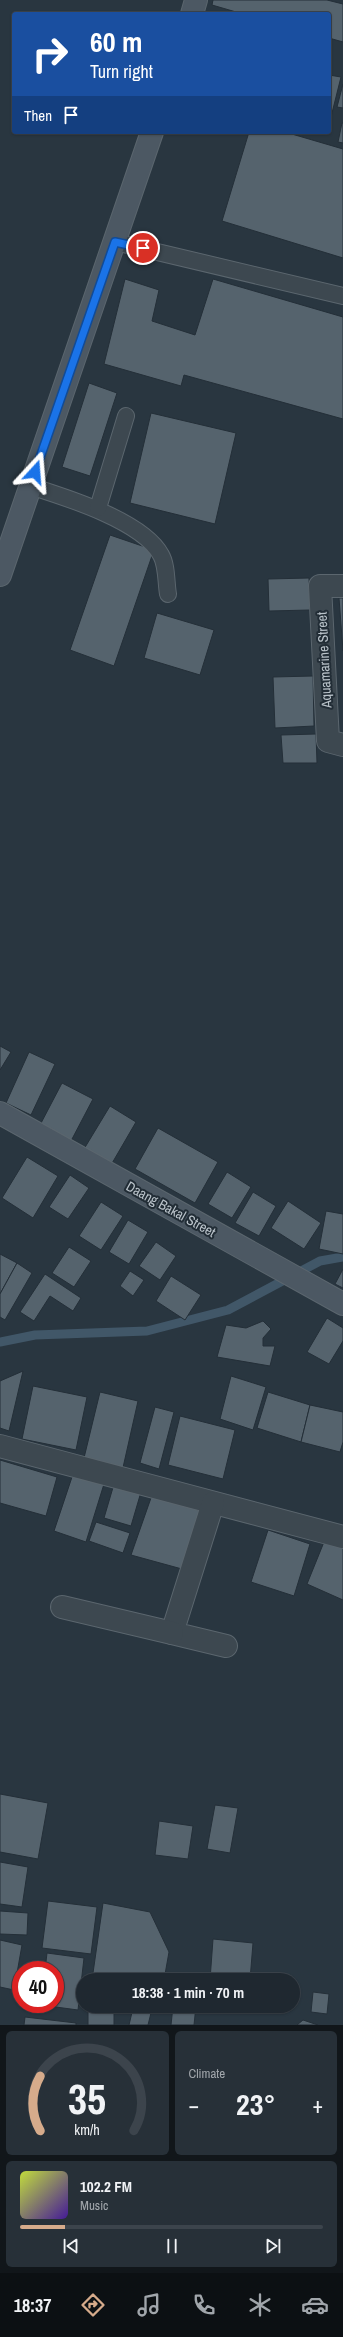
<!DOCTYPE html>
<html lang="en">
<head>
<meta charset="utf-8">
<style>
	body { margin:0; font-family:"Archivo Narrow",sans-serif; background:#273038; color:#f1f3f6; height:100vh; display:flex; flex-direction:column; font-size:15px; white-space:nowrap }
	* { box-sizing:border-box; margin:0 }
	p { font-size:13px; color:#a1a6ab }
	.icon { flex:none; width:22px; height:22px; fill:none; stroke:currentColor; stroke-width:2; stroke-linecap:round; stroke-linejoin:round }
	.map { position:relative; height:2025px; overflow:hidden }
	.panel { display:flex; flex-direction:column; gap:6px; padding:6px; background:#11161a; flex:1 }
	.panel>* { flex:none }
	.top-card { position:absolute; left:12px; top:12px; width:319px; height:122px; border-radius:4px; box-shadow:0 1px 3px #0004,0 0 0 1px #3c444c; background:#1a4fa0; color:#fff; overflow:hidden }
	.speed { position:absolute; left:12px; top:1961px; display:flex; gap:8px; font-size:20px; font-weight:700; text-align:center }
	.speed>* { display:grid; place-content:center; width:52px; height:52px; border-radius:50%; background:#1f2830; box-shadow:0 1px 3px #0004,0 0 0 1px #3c444c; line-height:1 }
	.speed .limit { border:6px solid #d22; background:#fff; color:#111 }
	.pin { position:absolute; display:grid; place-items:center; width:34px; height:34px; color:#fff; margin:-17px; border:2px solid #fff; border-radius:50%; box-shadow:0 1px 4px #0007 }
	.me { position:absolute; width:44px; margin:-22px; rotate:19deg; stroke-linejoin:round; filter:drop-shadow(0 0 3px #0008) }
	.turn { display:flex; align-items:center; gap:14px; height:84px; padding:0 12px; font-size:18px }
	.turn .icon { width:52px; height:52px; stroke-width:2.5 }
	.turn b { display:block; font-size:28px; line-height:34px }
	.then { display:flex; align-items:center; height:38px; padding:0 12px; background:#0003; gap:8px; font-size:15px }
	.big { font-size:30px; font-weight:700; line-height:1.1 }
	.panel .tile { flex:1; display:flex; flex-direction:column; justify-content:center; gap:6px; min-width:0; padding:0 14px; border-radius:6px; background:#273038 }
	.panel .dial { align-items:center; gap:0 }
	.dial svg { height:104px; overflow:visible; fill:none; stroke:#3c444c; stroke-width:7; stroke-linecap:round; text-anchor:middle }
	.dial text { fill:#f1f3f6; stroke:none }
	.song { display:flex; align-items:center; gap:12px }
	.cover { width:48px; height:48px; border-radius:6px; background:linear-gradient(135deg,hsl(70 70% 55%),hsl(260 70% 35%)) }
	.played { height:4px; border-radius:2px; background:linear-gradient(90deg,#d6ab8b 15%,#3c444c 15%) }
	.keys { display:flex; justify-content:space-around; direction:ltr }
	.heat { display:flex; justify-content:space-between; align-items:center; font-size:22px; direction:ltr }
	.panel .tiles { flex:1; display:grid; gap:6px; grid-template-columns:1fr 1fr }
	.tile:last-child { grid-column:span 2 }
	.trip { position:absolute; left:76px; top:1973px; width:224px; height:40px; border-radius:20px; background:#1f2830; box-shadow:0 1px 3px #0004,0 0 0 1px #3c444c; font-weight:700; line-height:40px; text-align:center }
	.menu { display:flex; height:64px; justify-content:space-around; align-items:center; background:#0c1013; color:#a1a6ab }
	.menu .icon { width:28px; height:28px }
	.menu .on { color:#d6ab8b }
	.menu b { font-size:18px; color:#f1f3f6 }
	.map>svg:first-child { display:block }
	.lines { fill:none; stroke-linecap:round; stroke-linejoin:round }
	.stream { stroke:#415768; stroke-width:9 }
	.building { fill:#55636d; stroke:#242f38 }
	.lane-casing { stroke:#5b666e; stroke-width:18 }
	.street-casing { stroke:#5b666e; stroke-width:24 }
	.secondary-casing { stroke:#5b666e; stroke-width:24 }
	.lane { stroke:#3d4850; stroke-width:16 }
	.street { stroke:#3d4850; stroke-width:22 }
	.secondary { stroke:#4c5863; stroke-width:22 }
	.route-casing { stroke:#114b97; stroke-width:10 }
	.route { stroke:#1a73e8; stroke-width:7 }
	.labels { text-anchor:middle; stroke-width:4; stroke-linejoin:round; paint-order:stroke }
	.street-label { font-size:14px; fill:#bac3ca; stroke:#222d36 }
</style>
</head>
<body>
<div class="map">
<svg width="343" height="2025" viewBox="0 0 343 2025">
	<rect width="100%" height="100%" fill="#293640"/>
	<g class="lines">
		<polyline class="stream" points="0,1342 35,1335 147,1331 228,1310 320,1261 343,1257"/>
	</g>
	<g class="building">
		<polygon points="213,0 327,0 343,4 343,42 329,38 329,14 243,14 212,5"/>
		<polygon points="329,75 341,77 329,125"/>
		<polygon points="343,84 343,108 337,107"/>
		<polygon points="342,123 343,123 343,143 338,142"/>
		<polygon points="249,132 285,132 343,149 343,258 222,221"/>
		<polygon points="125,279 159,290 152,321 195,335 213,279 343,317 343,419 184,375 181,386 104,364"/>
		<polygon points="89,383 117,393 90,476 62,467"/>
		<polygon points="151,413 236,433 215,524 130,503"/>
		<polygon points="110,535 154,550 114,666 70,650"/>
		<polygon points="309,578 310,610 269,611 268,579"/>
		<polygon points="339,598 343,598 343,651"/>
		<polygon points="157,613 214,630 200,675 144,658"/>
		<polygon points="313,676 314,726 275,728 273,677"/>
		<polygon points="316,734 317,763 283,763 281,735"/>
		<polygon points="0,1046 11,1052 0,1070"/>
		<polygon points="29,1052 55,1064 31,1115 6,1103"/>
		<polygon points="62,1083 93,1099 71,1141 40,1125"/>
		<polygon points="110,1106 136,1122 111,1165 84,1149"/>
		<polygon points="158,1128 218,1162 195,1203 135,1169"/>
		<polygon points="27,1157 58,1176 33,1218 2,1198"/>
		<polygon points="227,1172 251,1187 232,1218 208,1204"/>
		<polygon points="70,1175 89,1188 68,1219 49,1207"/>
		<polygon points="253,1192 276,1206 259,1236 235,1223"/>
		<polygon points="288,1201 321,1223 304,1249 271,1228"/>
		<polygon points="101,1202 123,1216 101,1250 79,1236"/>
		<polygon points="326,1211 343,1214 343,1254 319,1249"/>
		<polygon points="128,1220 148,1232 129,1264 109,1252"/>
		<polygon points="156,1242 176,1256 160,1280 139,1266"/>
		<polygon points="69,1247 91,1261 74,1287 52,1273"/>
		<polygon points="0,1254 17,1263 0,1294"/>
		<polygon points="17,1263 32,1273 5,1320 0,1317 0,1294"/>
		<polygon points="343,1269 343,1288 335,1284"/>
		<polygon points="130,1271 144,1280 133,1296 120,1286"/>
		<polygon points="45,1274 81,1298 73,1311 50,1296 34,1321 20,1312"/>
		<polygon points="171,1276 201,1295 185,1320 156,1301"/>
		<polygon points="327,1318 343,1328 343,1341 329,1364 307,1352"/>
		<polygon points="263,1321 271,1329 263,1338 263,1346 275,1346 270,1366 217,1357 226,1325 246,1328"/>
		<polygon points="23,1371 9,1431 0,1428 0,1381"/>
		<polygon points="231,1376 266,1387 253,1430 220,1419"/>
		<polygon points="33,1386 87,1397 76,1450 22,1439"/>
		<polygon points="100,1392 138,1401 122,1472 83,1462"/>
		<polygon points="268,1392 310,1405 301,1442 257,1428"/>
		<polygon points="310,1405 343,1412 343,1442 340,1452 301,1442"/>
		<polygon points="155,1407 174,1412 159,1469 140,1463"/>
		<polygon points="180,1416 235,1430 223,1479 168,1465"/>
		<polygon points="0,1460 57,1477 46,1516 0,1503"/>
		<polygon points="73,1474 104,1484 86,1542 54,1531"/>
		<polygon points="114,1484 141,1492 131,1526 104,1518"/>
		<polygon points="152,1495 204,1512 182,1569 131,1555"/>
		<polygon points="96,1522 130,1533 123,1553 89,1541"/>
		<polygon points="268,1530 310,1544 294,1596 251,1582"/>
		<polygon points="326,1537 343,1544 343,1600 307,1584"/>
		<polygon points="0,1794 48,1803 38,1859 0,1852"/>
		<polygon points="215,1805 238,1808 230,1853 207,1849"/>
		<polygon points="159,1821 193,1826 188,1859 155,1855"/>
		<polygon points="0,1862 28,1867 22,1907 0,1904"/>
		<polygon points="48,1901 97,1907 91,1954 42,1948"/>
		<polygon points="103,1903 150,1912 169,1952 164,1980 92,1980"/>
		<polygon points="0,1911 28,1913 27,1935 0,1934"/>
		<polygon points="213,1939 253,1943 250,1980 210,1980"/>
		<polygon points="0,1940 22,1945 14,1990 0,1987"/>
		<polygon points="47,1953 84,1958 78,2010 41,2005 55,2004 55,1970 45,1970"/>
		<polygon points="313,1992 329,1994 327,2014 311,2012"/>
		<rect x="88" y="2006" width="26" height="19"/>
		<polygon points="173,2006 196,2006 194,2025 171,2025"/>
		<polygon points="133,2008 151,2013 148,2025 129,2025"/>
		<polygon points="25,2017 76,2023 76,2025 24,2025"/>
		<polygon points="303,2020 318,2025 297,2025"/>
	</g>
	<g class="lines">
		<defs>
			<g id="lane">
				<polyline points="115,242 343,296"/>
				<path d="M30,486C65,497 143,521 161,555C167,565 166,583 168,594"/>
				<polyline points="98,508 126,416"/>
			</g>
			<g id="street">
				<polyline points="343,586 320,586 328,741 343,745"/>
				<polyline points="0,1446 343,1537"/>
				<polyline points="213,1503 172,1633 226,1646"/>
				<polyline points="62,1607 172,1633"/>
			</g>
			<g id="secondary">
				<polyline points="192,14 196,0"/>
				<polyline points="0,575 152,132"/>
				<polyline points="0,1113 343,1304"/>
			</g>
		</defs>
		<use href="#lane" class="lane-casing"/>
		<use href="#street" class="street-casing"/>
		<use href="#secondary" class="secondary-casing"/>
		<use href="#lane" class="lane"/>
		<use href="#street" class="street"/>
		<use href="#secondary" class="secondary"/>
	</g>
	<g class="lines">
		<defs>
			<polyline id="route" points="35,472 115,242 143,248"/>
		</defs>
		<use href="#route" class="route-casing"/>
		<use href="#route" class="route"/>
	</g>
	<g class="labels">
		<g class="street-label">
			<text transform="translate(324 660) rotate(-93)" y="5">Aquamarine Street</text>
			<text transform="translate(171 1209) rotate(29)" y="5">Daang Bakal Street</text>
		</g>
	</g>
</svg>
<div class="speed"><div class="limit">40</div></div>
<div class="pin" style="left:143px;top:248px;background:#d93025"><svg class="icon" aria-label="arrive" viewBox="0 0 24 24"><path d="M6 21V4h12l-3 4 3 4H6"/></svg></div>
<svg class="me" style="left:35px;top:472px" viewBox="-20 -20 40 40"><path d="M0-17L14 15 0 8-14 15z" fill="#1a73e8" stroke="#fff" stroke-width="4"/></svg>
<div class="trip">18:38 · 1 min · 70 m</div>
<div class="top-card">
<div class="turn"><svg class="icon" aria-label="right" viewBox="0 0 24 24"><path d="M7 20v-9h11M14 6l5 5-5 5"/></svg><div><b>60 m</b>Turn right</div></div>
<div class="then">Then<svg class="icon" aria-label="arrive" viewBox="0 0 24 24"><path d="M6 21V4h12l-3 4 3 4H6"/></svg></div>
</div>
</div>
<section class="panel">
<div class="tiles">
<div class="tile dial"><svg viewBox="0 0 100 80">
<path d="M14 69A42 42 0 1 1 86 69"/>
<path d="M14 69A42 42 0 0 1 14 27" stroke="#d6ab8b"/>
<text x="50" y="56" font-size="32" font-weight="700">35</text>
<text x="50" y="72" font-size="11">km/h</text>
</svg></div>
<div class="tile"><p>Climate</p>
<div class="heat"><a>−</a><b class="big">23°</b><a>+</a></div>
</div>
<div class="tile">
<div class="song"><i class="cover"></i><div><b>102.2 FM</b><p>Music</p></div></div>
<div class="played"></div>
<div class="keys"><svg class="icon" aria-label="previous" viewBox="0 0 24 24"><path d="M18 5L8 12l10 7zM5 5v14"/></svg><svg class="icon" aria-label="pause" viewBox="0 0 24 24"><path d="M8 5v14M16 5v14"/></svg><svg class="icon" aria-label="next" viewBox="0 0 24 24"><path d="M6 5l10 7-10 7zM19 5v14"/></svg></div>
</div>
</div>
</section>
<nav class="menu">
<b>18:37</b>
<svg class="icon on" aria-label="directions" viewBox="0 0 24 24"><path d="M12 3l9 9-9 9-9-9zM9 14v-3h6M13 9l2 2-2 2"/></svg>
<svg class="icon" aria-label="music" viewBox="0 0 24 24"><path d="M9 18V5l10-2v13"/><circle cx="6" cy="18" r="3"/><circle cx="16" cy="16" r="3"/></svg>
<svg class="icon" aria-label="phone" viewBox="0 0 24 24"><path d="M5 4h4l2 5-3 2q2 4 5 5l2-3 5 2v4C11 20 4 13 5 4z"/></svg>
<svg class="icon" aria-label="climate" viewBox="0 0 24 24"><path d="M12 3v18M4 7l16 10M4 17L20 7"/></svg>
<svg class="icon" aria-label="car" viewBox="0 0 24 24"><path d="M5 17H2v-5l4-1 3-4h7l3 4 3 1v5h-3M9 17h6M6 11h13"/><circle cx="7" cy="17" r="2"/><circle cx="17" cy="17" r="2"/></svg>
</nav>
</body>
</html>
